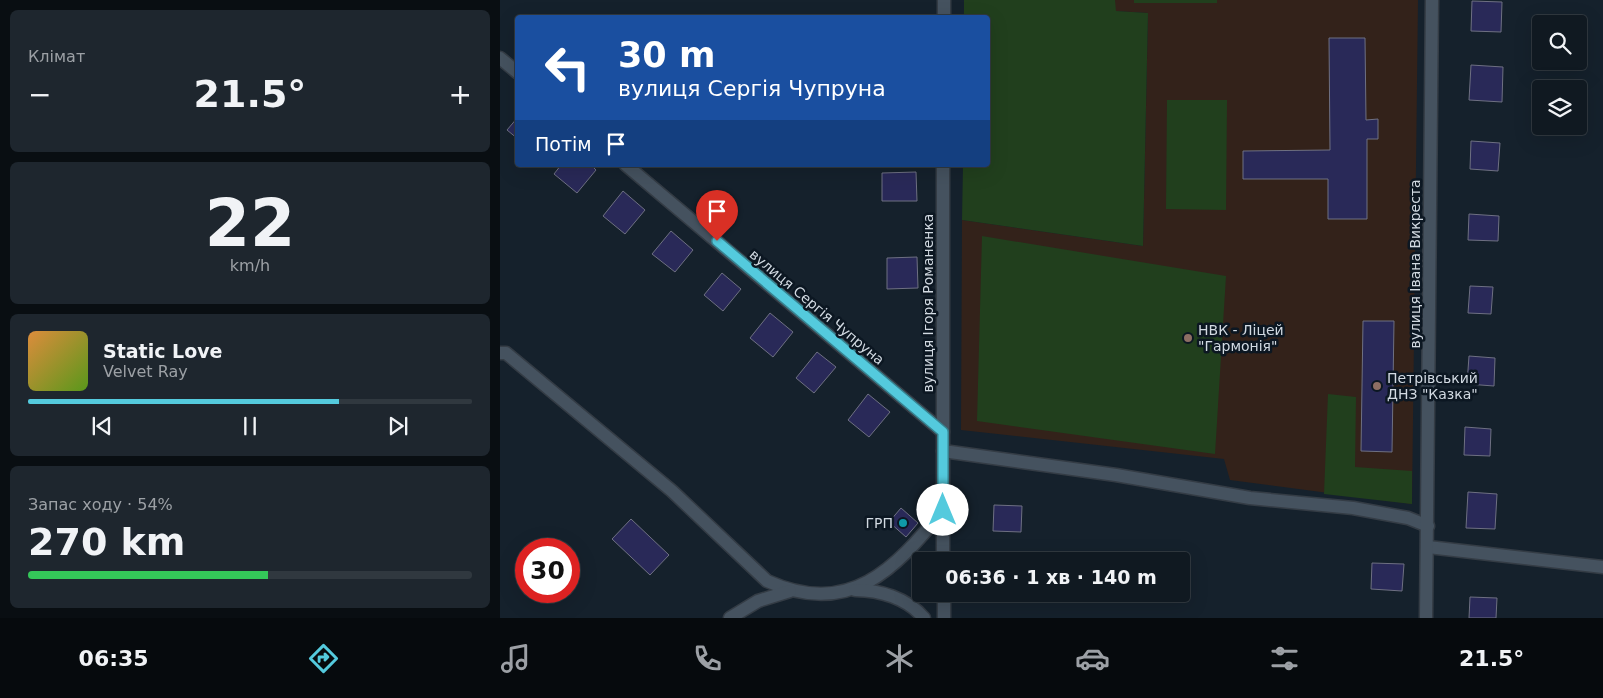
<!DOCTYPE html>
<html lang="uk">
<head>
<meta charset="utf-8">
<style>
	body { margin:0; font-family:"DejaVu Sans",sans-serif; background:#1e262e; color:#f1f3f6; height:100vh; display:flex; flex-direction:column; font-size:19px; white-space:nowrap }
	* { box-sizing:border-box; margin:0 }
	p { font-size:16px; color:#9ca0a5 }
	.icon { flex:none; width:28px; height:28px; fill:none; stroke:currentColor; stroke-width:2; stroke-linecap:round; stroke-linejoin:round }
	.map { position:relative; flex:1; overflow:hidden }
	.side { display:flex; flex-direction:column; gap:10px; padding:10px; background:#090e12; width:500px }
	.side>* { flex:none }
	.top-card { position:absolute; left:15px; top:15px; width:475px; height:152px; border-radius:5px; box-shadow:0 5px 20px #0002,0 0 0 1px #30383f; background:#1a4fa0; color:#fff; overflow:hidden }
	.fabs { position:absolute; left:1032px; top:15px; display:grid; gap:10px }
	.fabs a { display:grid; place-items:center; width:55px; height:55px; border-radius:5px; background:#101921; box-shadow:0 5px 20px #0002,0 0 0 1px #30383f; font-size:25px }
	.speed { position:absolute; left:15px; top:538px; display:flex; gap:10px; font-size:25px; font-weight:700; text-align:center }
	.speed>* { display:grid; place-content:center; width:65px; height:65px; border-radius:50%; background:#101921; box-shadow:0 5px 20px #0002,0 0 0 1px #30383f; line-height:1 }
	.speed .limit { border:8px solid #d22; background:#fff; color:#111 }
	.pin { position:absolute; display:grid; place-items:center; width:42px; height:42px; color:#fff; margin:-51px -21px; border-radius:50% 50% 50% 0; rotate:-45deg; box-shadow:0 0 5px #0007 }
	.pin .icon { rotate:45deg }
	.me { position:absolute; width:55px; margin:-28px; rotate:0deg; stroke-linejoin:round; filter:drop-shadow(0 0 4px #0008) }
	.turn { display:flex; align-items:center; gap:18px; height:105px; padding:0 20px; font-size:22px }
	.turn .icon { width:65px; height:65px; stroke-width:2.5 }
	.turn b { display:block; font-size:35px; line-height:42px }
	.then { display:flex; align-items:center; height:48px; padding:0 20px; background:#0003; gap:10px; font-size:19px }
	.big { font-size:38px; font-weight:700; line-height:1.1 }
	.side .tile { flex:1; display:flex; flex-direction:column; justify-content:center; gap:8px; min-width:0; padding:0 18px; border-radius:8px; background:#1e262e }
	.side .dial { align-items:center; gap:0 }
	.dial b { font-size:65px; line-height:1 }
	.song { display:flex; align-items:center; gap:15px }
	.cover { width:60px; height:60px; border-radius:8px; background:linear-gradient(135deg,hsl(30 70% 55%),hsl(90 70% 35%)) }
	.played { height:5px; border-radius:2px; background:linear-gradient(90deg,#54cadd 70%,#30383f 70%) }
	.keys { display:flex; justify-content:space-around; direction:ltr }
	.heat { display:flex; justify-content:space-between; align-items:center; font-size:28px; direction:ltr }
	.charge { height:8px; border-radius:4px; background:linear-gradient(90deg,#34c759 54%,#30383f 0) }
	.trip { position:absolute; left:412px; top:552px; width:278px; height:50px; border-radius:5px; background:#101921; box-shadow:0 5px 20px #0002,0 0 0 1px #30383f; font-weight:700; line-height:50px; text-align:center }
	.dock { display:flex; height:80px; justify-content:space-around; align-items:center; background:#060a0d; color:#9ca0a5 }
	.dock .icon { width:35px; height:35px }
	.dock .current { color:#54cadd }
	.dock b { font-size:22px; color:#f1f3f6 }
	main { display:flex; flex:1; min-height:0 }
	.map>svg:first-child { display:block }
	.education { fill:#33221a }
	.green { fill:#213f1d }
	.building { fill:#292958; stroke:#6e7082 }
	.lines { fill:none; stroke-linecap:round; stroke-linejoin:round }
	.minor-casing { stroke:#343c45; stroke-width:15 }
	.minor { stroke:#45525f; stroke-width:12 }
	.route-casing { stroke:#378390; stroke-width:12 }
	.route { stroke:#54cadd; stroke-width:9 }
	.education-dot { fill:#8d6e63; stroke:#0c1722; stroke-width:2 }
	.culture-dot { fill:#0f9aa8; stroke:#0c1722; stroke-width:2 }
	.labels { text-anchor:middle; stroke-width:5; stroke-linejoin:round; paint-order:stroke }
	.street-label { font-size:14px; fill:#d2dae2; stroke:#0c1722 }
	.poi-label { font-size:14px; fill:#d2dae2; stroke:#0c1722; text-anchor:start }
</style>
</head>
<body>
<main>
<section class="side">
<div class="tile"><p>Клімат</p>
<div class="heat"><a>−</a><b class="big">21.5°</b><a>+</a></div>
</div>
<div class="tile dial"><b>22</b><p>km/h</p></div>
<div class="tile">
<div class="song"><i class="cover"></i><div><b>Static Love</b><p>Velvet Ray</p></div></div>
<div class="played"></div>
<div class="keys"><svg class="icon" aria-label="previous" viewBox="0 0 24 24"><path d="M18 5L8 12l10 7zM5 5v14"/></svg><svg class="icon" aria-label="pause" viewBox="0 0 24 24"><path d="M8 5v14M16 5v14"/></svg><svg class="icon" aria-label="next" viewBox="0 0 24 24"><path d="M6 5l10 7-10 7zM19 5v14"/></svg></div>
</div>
<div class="tile"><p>Запас ходу · 54%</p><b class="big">270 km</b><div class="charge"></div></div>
</section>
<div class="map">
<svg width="1103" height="618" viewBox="0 0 1103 618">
	<rect width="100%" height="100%" fill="#15212c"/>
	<polygon class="education" points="615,0 918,0 912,504 730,480 724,459 461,430 462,220 643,246 648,13 615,11"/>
	<g class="green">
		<polygon points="464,0 615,0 616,11 648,13 643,246 462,220 463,165 488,165 488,18 464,17"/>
		<rect x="634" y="0" width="83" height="3"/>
		<polygon points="667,100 727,100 726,210 666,209"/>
		<polygon points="482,236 726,276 715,454 477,421"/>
		<polygon points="828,394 856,397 855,467 912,471 912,504 824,494"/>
	</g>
	<g class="building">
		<polygon points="972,1 1002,2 1001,32 971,31"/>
		<polygon points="829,38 865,38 866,120 878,119 878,139 867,139 867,219 828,219 828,179 743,179 743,151 830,150"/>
		<polygon points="971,65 1003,67 1002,102 969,100"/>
		<polygon points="18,117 18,139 7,130"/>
		<polygon points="971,141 1000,143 998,171 970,169"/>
		<polygon points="61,165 91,165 96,170 77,193 54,174"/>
		<polygon points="416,172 417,201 382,201 382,173"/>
		<polygon points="123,191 145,210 125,234 103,216"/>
		<polygon points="969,214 999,216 998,241 968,240"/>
		<polygon points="171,231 193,250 175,272 152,254"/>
		<polygon points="417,257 418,288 387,289 387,258"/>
		<polygon points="222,273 241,289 223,311 204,295"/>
		<polygon points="970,286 993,287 991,314 968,313"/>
		<polygon points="270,313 293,332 273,357 250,338"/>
		<polygon points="863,321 894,321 892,452 861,451"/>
		<polygon points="317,352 336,367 314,393 296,378"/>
		<polygon points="969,356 995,358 994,386 967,384"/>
		<polygon points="368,394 390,412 369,437 348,420"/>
		<polygon points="965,427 991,429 990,456 964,455"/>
		<polygon points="968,492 997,494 995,529 966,528"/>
		<polygon points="494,505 522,506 521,532 493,531"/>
		<polygon points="401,508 418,523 406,537 389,522"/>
		<polygon points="131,519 169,555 150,575 112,539"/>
		<polygon points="872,563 904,564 902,591 871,589"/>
		<rect x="492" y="594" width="30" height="6"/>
		<polygon points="970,597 997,598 996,618 969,618"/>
	</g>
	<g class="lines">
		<defs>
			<g id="minor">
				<polyline points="444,18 444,0"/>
				<polyline points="0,58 18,73"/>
				<polyline points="126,165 443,432"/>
				<path d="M0,353H6L172,491L267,581C349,618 395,570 443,510"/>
				<polyline points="443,451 616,475 750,498 853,508 908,518 928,526"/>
				<polyline points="928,547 1103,567"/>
				<polyline points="443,561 443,165"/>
				<path d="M355,590C380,590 407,598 424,618"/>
				<polyline points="444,594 444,618"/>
				<polyline points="230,618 258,601 290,591"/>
				<polyline points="926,618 932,0"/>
			</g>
		</defs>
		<use href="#minor" class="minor-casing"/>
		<use href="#minor" class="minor"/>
	</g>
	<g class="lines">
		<defs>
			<polyline id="route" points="217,241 443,432 443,510"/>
		</defs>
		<use href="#route" class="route-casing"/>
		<use href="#route" class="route"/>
	</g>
	<g class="education-dot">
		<circle cx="688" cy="338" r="5"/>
		<circle cx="877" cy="386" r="5"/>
	</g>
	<circle class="culture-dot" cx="403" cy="523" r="5"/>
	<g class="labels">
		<g class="street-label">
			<text transform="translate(915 264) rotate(-90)" y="5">вулиця Івана Викреста</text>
			<text transform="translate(428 303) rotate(-90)" y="5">вулиця Ігоря Романенка</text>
			<text transform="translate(317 307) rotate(40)" y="5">вулиця Сергія Чупруна</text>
		</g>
		<g class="poi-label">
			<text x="698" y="335">НВК - Ліцей<tspan x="698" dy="16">"Гармонія"</tspan></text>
			<text x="887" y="383">Петрівський<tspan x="887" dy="16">ДНЗ "Казка"</tspan></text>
			<text x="393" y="528" text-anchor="end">ГРП</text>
		</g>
	</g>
</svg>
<div class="fabs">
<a><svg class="icon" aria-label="search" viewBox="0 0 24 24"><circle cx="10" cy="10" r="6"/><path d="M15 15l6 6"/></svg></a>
<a><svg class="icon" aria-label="layers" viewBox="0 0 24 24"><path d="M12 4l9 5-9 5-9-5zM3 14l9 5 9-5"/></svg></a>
</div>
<div class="speed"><div class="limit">30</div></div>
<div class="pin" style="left:217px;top:241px;background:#d93025"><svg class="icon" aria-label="arrive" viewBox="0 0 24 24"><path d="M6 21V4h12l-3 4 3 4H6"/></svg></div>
<svg class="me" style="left:443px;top:510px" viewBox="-20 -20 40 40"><circle r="19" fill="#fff"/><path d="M0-13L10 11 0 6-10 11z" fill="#54cadd"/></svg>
<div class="trip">06:36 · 1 хв · 140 m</div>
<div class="top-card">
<div class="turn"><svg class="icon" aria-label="left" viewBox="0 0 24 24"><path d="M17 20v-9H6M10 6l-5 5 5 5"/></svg><div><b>30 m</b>вулиця Сергія Чупруна</div></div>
<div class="then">Потім<svg class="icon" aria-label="arrive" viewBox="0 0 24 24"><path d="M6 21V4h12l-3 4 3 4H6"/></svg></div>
</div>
</div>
</main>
<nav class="dock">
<b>06:35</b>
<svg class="icon current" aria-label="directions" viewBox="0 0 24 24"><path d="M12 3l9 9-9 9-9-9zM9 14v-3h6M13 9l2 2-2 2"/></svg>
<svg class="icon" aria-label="music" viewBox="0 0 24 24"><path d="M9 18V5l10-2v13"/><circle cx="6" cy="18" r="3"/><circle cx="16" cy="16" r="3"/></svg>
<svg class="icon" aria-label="phone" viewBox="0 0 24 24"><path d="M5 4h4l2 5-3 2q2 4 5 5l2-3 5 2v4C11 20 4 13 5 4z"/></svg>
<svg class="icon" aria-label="climate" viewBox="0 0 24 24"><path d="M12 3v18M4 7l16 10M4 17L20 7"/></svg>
<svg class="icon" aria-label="car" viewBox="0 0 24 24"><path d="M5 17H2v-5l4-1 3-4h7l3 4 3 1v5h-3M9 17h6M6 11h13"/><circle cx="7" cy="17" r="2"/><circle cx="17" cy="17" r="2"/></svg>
<svg class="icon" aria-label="filters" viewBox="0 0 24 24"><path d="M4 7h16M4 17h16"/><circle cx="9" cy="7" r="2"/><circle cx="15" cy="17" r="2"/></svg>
<b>21.5°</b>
</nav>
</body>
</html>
